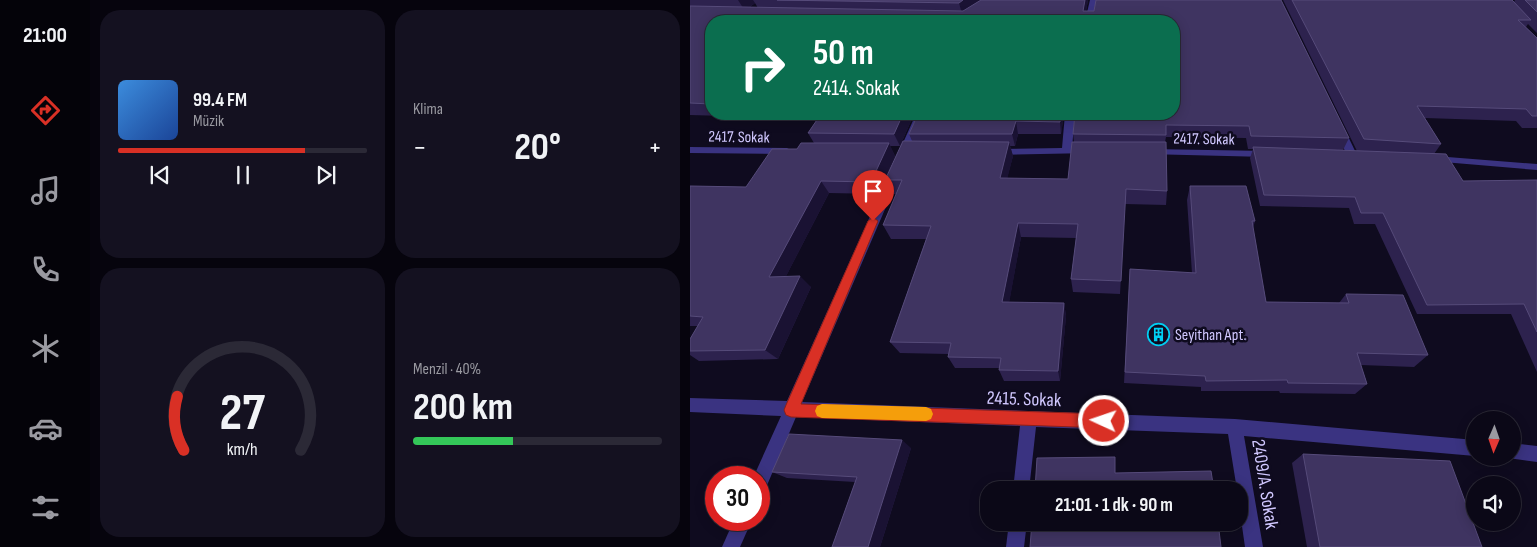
<!DOCTYPE html>
<html lang="tr">
<head>
<meta charset="utf-8">
<style>
	body { margin:0; font-family:"Sofia Sans Condensed",sans-serif; background:#141120; color:#f1f3f6; height:100vh; display:flex; flex-direction:column; font-size:19px; white-space:nowrap }
	* { box-sizing:border-box; margin:0 }
	p { font-size:16px; color:#9a9aa1 }
	.icon { flex:none; width:28px; height:28px; fill:none; stroke:currentColor; stroke-width:2; stroke-linecap:round; stroke-linejoin:round }
	.map { position:relative; flex:1; overflow:hidden }
	.sheet { display:flex; flex-direction:column; gap:10px; padding:10px; background:#06040d; width:600px }
	.sheet>* { flex:none }
	.guide { position:absolute; left:15px; top:15px; width:475px; height:105px; border-radius:20px; box-shadow:0 2px 12px #0003,0 0 0 1px #2b2936; background:#0b6e4f; color:#fff; overflow:hidden }
	.needle { width:32px; rotate:182deg }
	.fabs { position:absolute; left:776px; top:411px; display:grid; gap:10px }
	.fabs a { display:grid; place-items:center; width:55px; height:55px; border-radius:50%; background:#0b0817; box-shadow:0 2px 12px #0003,0 0 0 1px #2b2936; font-size:25px }
	.speed { position:absolute; left:15px; top:466px; display:flex; gap:10px; font-size:25px; font-weight:700; text-align:center }
	.speed>* { display:grid; place-content:center; width:65px; height:65px; border-radius:50%; background:#0b0817; box-shadow:0 2px 12px #0003,0 0 0 1px #2b2936; line-height:1 }
	.speed .limit { border:8px solid #d22; background:#fff; color:#111 }
	.pin { position:absolute; display:grid; place-items:center; width:42px; height:42px; color:#fff; margin:-51px -21px; border-radius:50% 50% 50% 0; rotate:-45deg; box-shadow:0 0 5px #0007 }
	.pin .icon { rotate:45deg }
	.me { position:absolute; width:55px; margin:-28px; rotate:273deg; stroke-linejoin:round; filter:drop-shadow(0 0 4px #0008) }
	.turn { display:flex; align-items:center; gap:18px; height:105px; padding:0 25px; font-size:22px }
	.turn .icon { width:65px; height:65px; stroke-width:2.5 }
	.turn b { display:block; font-size:35px; line-height:42px }
	.big { font-size:38px; font-weight:700; line-height:1.1 }
	.sheet .card { flex:1; display:flex; flex-direction:column; justify-content:center; gap:8px; min-width:0; padding:0 18px; border-radius:20px; background:#141120 }
	.sheet .dial { align-items:center; gap:0 }
	.dial svg { height:130px; overflow:visible; fill:none; stroke:#2b2936; stroke-width:7; stroke-linecap:round; text-anchor:middle }
	.dial text { fill:#f1f3f6; stroke:none }
	.song { display:flex; align-items:center; gap:15px }
	.cover { width:60px; height:60px; border-radius:8px; background:linear-gradient(135deg,hsl(210 70% 55%),hsl(220 70% 35%)) }
	.played { height:5px; border-radius:2px; background:linear-gradient(90deg,#d93025 75%,#2b2936 75%) }
	.keys { display:flex; justify-content:space-around; direction:ltr }
	.heat { display:flex; justify-content:space-between; align-items:center; font-size:28px; direction:ltr }
	.charge { height:8px; border-radius:4px; background:linear-gradient(90deg,#34c759 40%,#2b2936 0) }
	.sheet .tiles { flex:1; display:grid; gap:10px; grid-template-columns:repeat(2,1fr) }
	.trip { position:absolute; left:290px; top:481px; width:268px; height:50px; border-radius:20px; background:#0b0817; box-shadow:0 2px 12px #0003,0 0 0 1px #2b2936; font-weight:700; line-height:50px; text-align:center }
	main { display:flex; flex:1; min-height:0 }
	.menu { display:flex; flex-direction:column; width:90px; justify-content:space-around; align-items:center; background:#040309; color:#9a9aa1 }
	.menu .icon { width:35px; height:35px }
	.menu .on { color:#d93025 }
	.menu b { font-size:22px; color:#f1f3f6 }
	.map>svg:first-child { display:block }
	.lines { fill:none; stroke-linecap:round; stroke-linejoin:round }
	.minor { fill:#3a3381; fill-rule:evenodd }
	.wall { fill:#2d224e; fill-rule:evenodd }
	.shaded-wall { fill:#1a1233 }
	.building { fill:#3f3461; stroke:#564b7a }
	.route { fill:#d93025; stroke:#8d1f18 }
	.slow { fill:#f59e0b }
	.labels { text-anchor:middle; stroke-width:5; stroke-linejoin:round; paint-order:stroke }
	.street-label { font-size:16px; fill:#d1c8ff; stroke:#0f0b1f }
	.poi-label { font-size:16px; fill:#d1c8ff; stroke:#0f0b1f; text-anchor:start }
	.near-street-label { font-size:19px; fill:#d1c8ff; stroke:#0f0b1f }
</style>
</head>
<body>
<main>
<nav class="menu">
<b>21:00</b>
<svg class="icon on" aria-label="directions" viewBox="0 0 24 24"><path d="M12 3l9 9-9 9-9-9zM9 14v-3h6M13 9l2 2-2 2"/></svg>
<svg class="icon" aria-label="music" viewBox="0 0 24 24"><path d="M9 18V5l10-2v13"/><circle cx="6" cy="18" r="3"/><circle cx="16" cy="16" r="3"/></svg>
<svg class="icon" aria-label="phone" viewBox="0 0 24 24"><path d="M5 4h4l2 5-3 2q2 4 5 5l2-3 5 2v4C11 20 4 13 5 4z"/></svg>
<svg class="icon" aria-label="climate" viewBox="0 0 24 24"><path d="M12 3v18M4 7l16 10M4 17L20 7"/></svg>
<svg class="icon" aria-label="car" viewBox="0 0 24 24"><path d="M5 17H2v-5l4-1 3-4h7l3 4 3 1v5h-3M9 17h6M6 11h13"/><circle cx="7" cy="17" r="2"/><circle cx="17" cy="17" r="2"/></svg>
<svg class="icon" aria-label="filters" viewBox="0 0 24 24"><path d="M4 7h16M4 17h16"/><circle cx="9" cy="7" r="2"/><circle cx="15" cy="17" r="2"/></svg>
</nav>
<section class="sheet">
<div class="tiles">
<div class="card">
<div class="song"><i class="cover"></i><div><b>99.4 FM</b><p>Müzik</p></div></div>
<div class="played"></div>
<div class="keys"><svg class="icon" aria-label="previous" viewBox="0 0 24 24"><path d="M18 5L8 12l10 7zM5 5v14"/></svg><svg class="icon" aria-label="pause" viewBox="0 0 24 24"><path d="M8 5v14M16 5v14"/></svg><svg class="icon" aria-label="next" viewBox="0 0 24 24"><path d="M6 5l10 7-10 7zM19 5v14"/></svg></div>
</div>
<div class="card"><p>Klima</p>
<div class="heat"><a>−</a><b class="big">20°</b><a>+</a></div>
</div>
<div class="card dial"><svg viewBox="0 0 100 80">
<path d="M14 69A42 42 0 1 1 86 69"/>
<path d="M14 69A42 42 0 0 1 10 36" stroke="#d93025"/>
<text x="50" y="56" font-size="32" font-weight="700">27</text>
<text x="50" y="72" font-size="11">km/h</text>
</svg></div>
<div class="card"><p>Menzil · 40%</p><b class="big">200 km</b><div class="charge"></div></div>
</div>
</section>
<div class="map">
<svg width="847" height="547" viewBox="0 0 847 547">
	<rect width="100%" height="100%" fill="#0f0b1f"/>
	<g class="lines">
		<g class="minor">
			<polygon points="400,0 408,0 403,21 395,21"/>
			<polygon points="226,114 236,114 112,402 545,419 785,440 785,456 554,436 573,547 555,547 549,505 549,490 547,490 538,434 346,427 339,490 323,490 330,426 106,417 75,490 69,492 69,478 63,478 91,416 0,412 0,398 97,401"/>
			<polygon points="375,114 385,114 382,148 401,149 401,153 305,155 300,152 305,149 372,148"/>
			<polygon points="649,125 654,128 667,155 666,157 658,157 657,155 644,128"/>
			<polygon points="0,147 97,148 102,151 97,154 0,153"/>
			<polygon points="460,149 577,151 582,154 577,157 456,154 455,152"/>
			<polygon points="745,156 847,164 847,170 741,161 740,159"/>
			<polygon points="822,443 847,446 847,462 818,458 822,458"/>
			<polygon points="44,520 62,520 50,547 32,547"/>
			<polygon points="319,522 337,522 334,547 316,547"/>
		</g>
	</g>
	<g class="wall">
		<path d="M0,0H398L396,11H404L406,0H591L659,138L653,150H645L667,151L593,0H822L824,2L825,0H847V33L838,24L836,27L847,38V128H832L826,121L735,118L751,144L744,154H756L773,181L847,180V372L821,314H727L685,224H664L659,208L570,206L560,158L563,149H558L556,138L476,137L475,142H476L477,191L476,205L435,204L430,294L383,292L381,279L386,238L331,237L319,302L374,303L376,316L370,381H314L309,370V368H265L258,357V354L210,353L200,342L236,239H201L193,225L206,194H203L195,180L213,141H222L219,134L228,114H374L371,134H328L325,146H320L323,156L317,178L378,179L382,142H384L383,134L385,114H484V21H21V114H72L69,117L0,115ZM65,3L68,8L60,7Z"/>
		<polygon points="131,114 224,114 210,146 200,146 205,156 188,194 139,193 96,276 121,287 88,359 9,361 0,355 0,339 8,326 0,326 0,186 56,187 107,149 124,143 118,133"/>
		<polygon points="500,186 565,221 563,228 576,302 649,303 656,294 738,355 724,367 671,365 677,384 665,394 590,393 589,391 511,391 511,387 434,383 440,269 502,273 497,200"/>
		<polygon points="221,448 190,547 142,547 165,482 97,478 82,472"/>
		<polygon points="613,454 792,547 617,547 602,463"/>
	</g>
	<g class="shaded-wall">
		<polygon points="48,0 63,0 65,3 55,11"/>
		<polygon points="273,0 297,0 272,14 269,3"/>
		<polygon points="395,0 398,0 394,21 393,11"/>
		<polygon points="213,114 224,114 210,146 204,134"/>
		<polygon points="371,114 374,114 371,134 370,122"/>
		<polygon points="326,121 328,134 325,146 322,134"/>
		<polygon points="319,142 323,156 314,192 310,178"/>
		<polygon points="199,143 205,156 188,194 181,182"/>
		<polygon points="131,181 139,193 90,288 79,277"/>
		<polygon points="328,223 331,237 317,315 312,302"/>
		<polygon points="110,276 121,287 88,359 75,350"/>
		<polygon points="374,303 376,316 370,381 368,371"/>
		<polygon points="212,440 221,448 190,547 178,547"/>
	</g>
	<g class="building">
		<polygon points="87,0 273,0 269,3"/>
		<polygon points="291,0 395,0 393,11 404,11 406,0 591,0 659,138 561,136 559,126 476,125 476,135 383,134 385,114 484,114 484,21 261,21 251,20 250,21 21,21 21,104 0,103 0,6 273,11"/>
		<polygon points="602,0 822,0 841,20 828,20 847,38 847,116 842,116 836,109 727,106 751,144 674,139"/>
		<polygon points="835,0 847,0 847,12"/>
		<polygon points="131,114 213,114 204,134 118,133"/>
		<polygon points="228,114 371,114 370,122 326,121 322,134 219,134"/>
		<polygon points="213,141 319,142 310,178 378,179 382,142 476,142 477,191 436,189 431,281 381,279 388,224 328,223 312,302 374,303 368,371 309,370 311,358 258,357 261,343 200,342 241,226 193,225 212,180 195,180"/>
		<polygon points="111,143 199,143 181,182 131,181 79,277 110,276 75,350 0,351 0,339 13,317 0,316 0,186 56,187 82,149 107,149"/>
		<polygon points="563,147 756,154 773,181 847,180 847,332 834,304 737,305 693,213 671,213 665,197 574,195"/>
		<polygon points="500,186 556,186 565,221 562,221 576,302 659,303 656,294 713,295 738,355 667,353 677,384 598,383 597,380 516,381 515,376 435,372 440,269 506,273"/>
		<polygon points="99,434 212,440 178,547 142,547 167,477 82,472"/>
		<polygon points="613,454 760,461 792,547 630,547"/>
		<polygon points="425,457 425,473 521,471 524,490 345,490 347,458"/>
		<polygon points="342,522 528,522 531,547 340,547"/>
	</g>
	<polygon class="route" points="183,217 188,221 111,404 414,414 419,416 421,421 419,426 414,428 101,417 96,415 94,410 96,405 178,221"/>
	<polygon class="slow" points="132,404 236,407 241,409 243,414 241,419 236,421 132,418 127,416 125,411 127,406"/>
	<defs>
		<symbol id="building-ring" viewBox="-11 -11 22 22"><circle r="9.5" fill="#0f0b1f" stroke="#00cff3" stroke-width="1.5"/><path d="M-4-6H4V6H1V3H-1V6H-4ZM-2.5-4.3h1.7v1.8h-1.7ZM.8-4.3h1.7v1.8H.8ZM-2.5-1h1.7V.8h-1.7ZM.8-1h1.7V.8H.8Z" fill="#00cff3"/></symbol>
	</defs>
	<g fill-rule="evenodd">
		<use href="#building-ring" x="456" y="322" width="25" height="25"/>
	</g>
	<g class="labels">
		<g class="street-label">
			<text transform="translate(49 136) rotate(1)" y="6">2417. Sokak</text>
			<text transform="translate(514 138) rotate(1)" y="6">2417. Sokak</text>
		</g>
		<g class="poi-label">
			<text x="485" y="340">Seyithan Apt.</text>
		</g>
		<g class="near-street-label">
			<text transform="translate(334 398) rotate(2)" y="7">2415. Sokak</text>
			<text transform="translate(576 484) rotate(81)" y="7">2409/A. Sokak</text>
		</g>
	</g>
</svg>
<div class="fabs">
<a><svg class="needle" viewBox="-14 -14 28 28"><path d="M0-13l5 13h-10z" fill="#e53935"/><path d="M0 13l5-13h-10z" fill="#9a9aa1"/></svg></a>
<a><svg class="icon" aria-label="sound" viewBox="0 0 24 24"><path d="M4 9h4l5-4v14l-5-4H4zM17 9q2 3 0 6"/></svg></a>
</div>
<div class="speed"><div class="limit">30</div></div>
<div class="pin" style="left:183px;top:221px;background:#d93025"><svg class="icon" aria-label="arrive" viewBox="0 0 24 24"><path d="M6 21V4h12l-3 4 3 4H6"/></svg></div>
<svg class="me" style="left:414px;top:421px" viewBox="-20 -20 40 40"><circle r="17" fill="#d93025" stroke="#fff" stroke-width="3"/><path d="M0-11L8 9 0 5-8 9z" fill="#fff"/></svg>
<div class="trip">21:01 · 1 dk · 90 m</div>
<div class="guide">
<div class="turn"><svg class="icon" aria-label="right" viewBox="0 0 24 24"><path d="M7 20v-9h11M14 6l5 5-5 5"/></svg><div><b>50 m</b>2414. Sokak</div></div>
</div>
</div>
</main>
</body>
</html>
